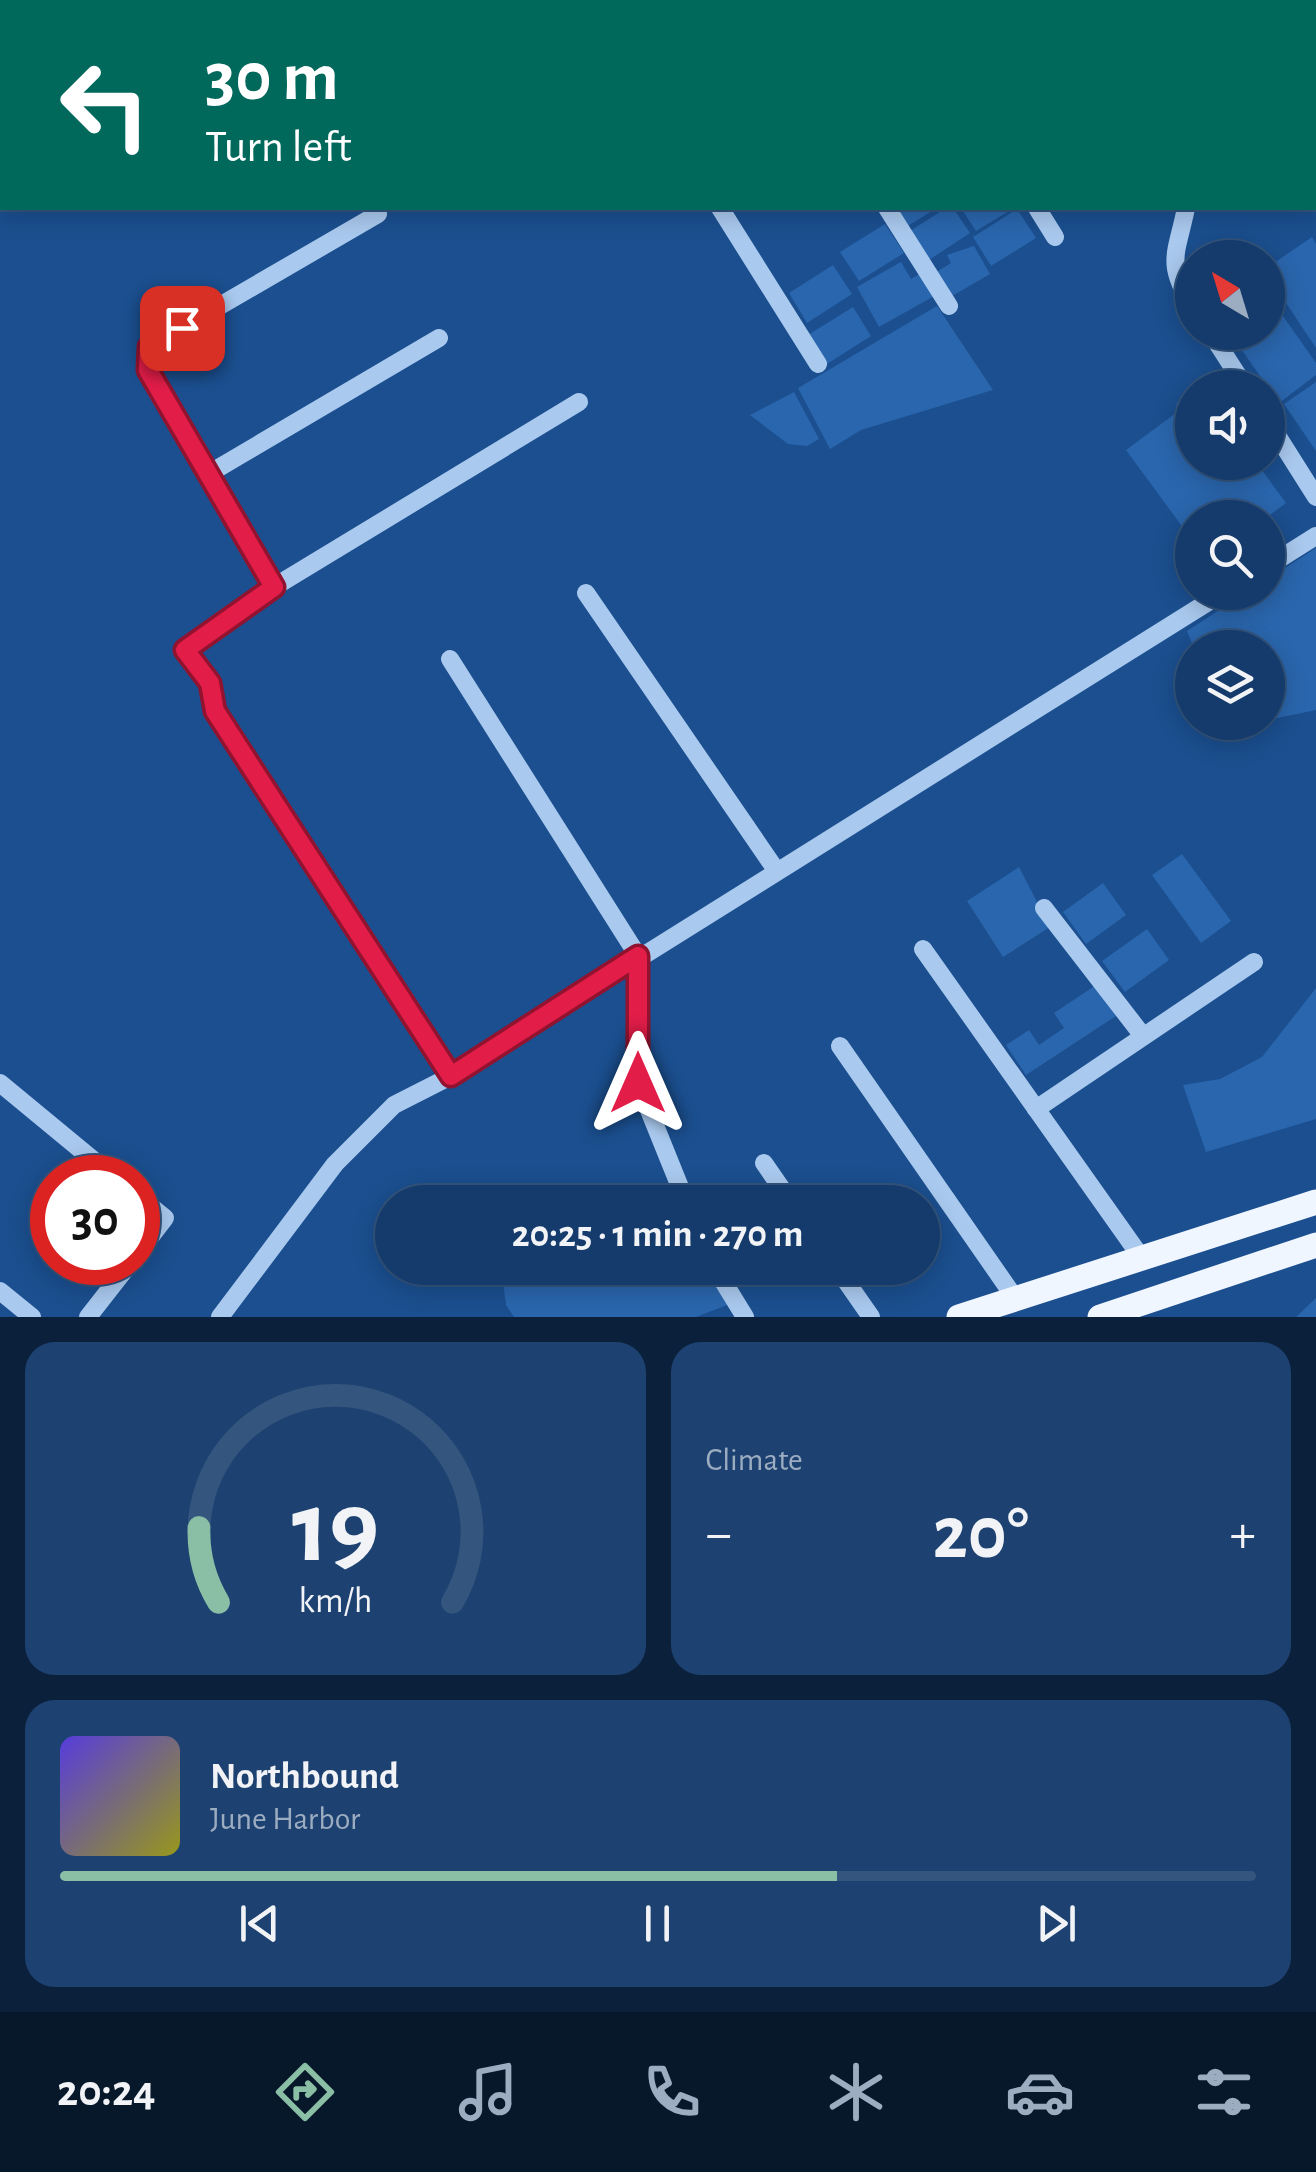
<!DOCTYPE html>
<html lang="en">
<head>
<meta charset="utf-8">
<style>
	body { margin:0; font-family:"Alegreya Sans",sans-serif; background:#1d4271; color:#f1f3f6; height:100vh; display:flex; flex-direction:column; font-size:38px; white-space:nowrap }
	* { box-sizing:border-box; margin:0 }
	p { font-size:32px; color:#9dadc1 }
	.icon { flex:none; width:55px; height:55px; fill:none; stroke:currentColor; stroke-width:2; stroke-linecap:round; stroke-linejoin:round }
	.map { position:relative; height:1317px; overflow:hidden }
	.drawer { display:flex; flex-direction:column; gap:25px; padding:25px; background:#0b203b; flex:1 }
	.drawer>* { flex:none }
	.hud { position:absolute; left:0px; top:0px; width:1318px; height:210px; box-shadow:0 5px 25px #0003,0 0 0 2px #33557e; background:#00695c; color:#fff; overflow:hidden }
	.needle { width:65px; rotate:322deg }
	.tools { position:absolute; left:1175px; top:240px; display:grid; gap:20px }
	.tools a { display:grid; place-items:center; width:110px; height:110px; border-radius:50%; background:#143b6b; box-shadow:0 5px 25px #0003,0 0 0 2px #33557e; font-size:50px }
	.speed { position:absolute; left:30px; top:1155px; display:flex; gap:20px; font-size:50px; font-weight:700; text-align:center }
	.speed>* { display:grid; place-content:center; width:130px; height:130px; border-radius:50%; background:#143b6b; box-shadow:0 5px 25px #0003,0 0 0 2px #33557e; line-height:1 }
	.speed .limit { border:15px solid #d22; background:#fff; color:#111 }
	.pin { position:absolute; display:grid; place-items:center; width:85px; height:85px; color:#fff; margin:-42px; border-radius:20px; box-shadow:0 5px 15px #0006 }
	.me { position:absolute; width:110px; margin:-55px; rotate:0deg; stroke-linejoin:round; filter:drop-shadow(0 0 8px #0008) }
	.turn { display:flex; align-items:center; gap:35px; height:210px; padding:0 40px; font-size:45px }
	.turn .icon { width:130px; height:130px; stroke-width:2.5 }
	.turn b { display:block; font-size:70px; line-height:85px }
	.big { font-size:75px; font-weight:600; line-height:1.1 }
	.drawer .widget { flex:1; display:flex; flex-direction:column; justify-content:center; gap:15px; min-width:0; padding:0 35px; border-radius:30px; background:#1d4271 }
	.drawer .dial { align-items:center; gap:0 }
	.dial svg { height:260px; overflow:visible; fill:none; stroke:#33557e; stroke-width:7; stroke-linecap:round; text-anchor:middle }
	.dial text { fill:#f1f3f6; stroke:none }
	.song { display:flex; align-items:center; gap:30px }
	.cover { width:120px; height:120px; border-radius:15px; background:linear-gradient(135deg,hsl(250 70% 55%),hsl(60 70% 35%)) }
	.played { height:10px; border-radius:5px; background:linear-gradient(90deg,#8abfa5 65%,#33557e 65%) }
	.keys { display:flex; justify-content:space-around; direction:ltr }
	.heat { display:flex; justify-content:space-between; align-items:center; font-size:55px; direction:ltr }
	.drawer .tiles { flex:1; display:grid; gap:25px; grid-template-columns:1fr 1fr }
	.widget:last-child { grid-column:span 2 }
	.trip { position:absolute; left:375px; top:1185px; width:565px; height:100px; border-radius:50px; background:#143b6b; box-shadow:0 5px 25px #0003,0 0 0 2px #33557e; font-weight:600; line-height:100px; text-align:center }
	.tabs { display:flex; height:160px; justify-content:space-around; align-items:center; background:#08182b; color:#9dadc1 }
	.tabs .icon { width:70px; height:70px }
	.tabs .on { color:#8abfa5 }
	.tabs b { font-size:45px; color:#f1f3f6 }
	.map>svg:first-child { display:block }
	.building { fill:#2a66ad }
	.lines { fill:none; stroke-linecap:round; stroke-linejoin:round }
	.minor { stroke:#a9c9ee; stroke-width:18 }
	.major { stroke:#f0f6ff; stroke-width:25 }
	.route-casing { stroke:#92132f; stroke-width:25 }
	.route { stroke:#e11d48; stroke-width:18 }
</style>
</head>
<body>
<div class="map">
<svg width="1316" height="1317" viewBox="0 0 1316 1317">
	<rect width="100%" height="100%" fill="#1b4f8f"/>
	<g class="building">
		<polygon points="894,208 937,208 906,227"/>
		<polygon points="946,208 953,208 970,233 926,262 907,233"/>
		<polygon points="961,208 1014,208 976,231"/>
		<polygon points="1017,209 1036,238 991,266 973,237"/>
		<polygon points="885,224 904,253 859,281 840,252"/>
		<polygon points="1312,237 1316,244 1316,348 1268,276 1268,267"/>
		<polygon points="974,246 990,274 947,299 933,274 951,263 947,255"/>
		<polygon points="901,262 911,279 923,272 936,295 879,327 857,287"/>
		<polygon points="833,265 852,294 807,323 789,293"/>
		<polygon points="1268,295 1316,363 1316,375 1279,403 1229,332 1268,332"/>
		<polygon points="937,306 993,390 861,430 830,449 798,388"/>
		<polygon points="853,307 871,336 827,364 808,335"/>
		<polygon points="1316,382 1316,451 1284,404"/>
		<polygon points="794,392 819,439 807,446 788,444 750,415"/>
		<polygon points="1192,392 1192,462 1256,462 1286,503 1266,518 1192,518 1192,540 1126,450 1180,410 1176,404"/>
		<polygon points="1316,548 1316,710 1268,720 1268,648 1194,648 1187,631 1247,592 1268,592 1268,579"/>
		<polygon points="1182,854 1231,921 1201,943 1152,875"/>
		<polygon points="1019,867 1050,927 1003,957 967,901"/>
		<polygon points="1103,883 1126,915 1086,944 1063,912"/>
		<polygon points="1147,929 1169,960 1125,992 1102,961"/>
		<polygon points="1096,985 1116,1016 1026,1075 1006,1045 1029,1030 1039,1045 1064,1028 1054,1013"/>
		<polygon points="1316,988 1316,1119 1206,1152 1183,1085 1220,1079 1262,1057"/>
		<polygon points="508,1268 712,1268 730,1304 696,1317 514,1317 506,1305 503,1282"/>
		<polygon points="1316,1298 1316,1317 1296,1317"/>
	</g>
	<g class="lines">
		<g class="minor">
			<polyline points="589,0 590,2"/>
			<polyline points="755,0 757,2"/>
			<polyline points="906,0 908,2"/>
			<polyline points="1080,0 1081,2"/>
			<polyline points="1247,0 1249,2"/>
			<polyline points="725,2 729,0"/>
			<polyline points="720,208 818,364"/>
			<polyline points="887,208 949,306"/>
			<polyline points="1037,208 1055,237"/>
			<path d="M1186,208C1177,253 1165,263 1192,305"/>
			<polyline points="1210,332 1246,388"/>
			<polyline points="1268,421 1316,497"/>
			<polyline points="210,473 439,338"/>
			<polyline points="1268,566 1316,536"/>
			<polyline points="274,587 148,370 149,347 378,214"/>
			<polyline points="586,593 776,870"/>
			<polyline points="450,659 638,956 638,1083 686,1202"/>
			<polyline points="1044,908 1143,1036"/>
			<polyline points="923,949 1141,1257"/>
			<polyline points="840,1046 1015,1298"/>
			<polyline points="451,1076 215,711 211,683 185,650 274,587 579,402"/>
			<polyline points="0,1083 115,1178"/>
			<polyline points="1036,1109 1254,962"/>
			<polyline points="764,1163 791,1202"/>
			<polyline points="138,1196 165,1218 138,1253"/>
			<polyline points="715,1268 745,1317"/>
			<polyline points="837,1268 871,1317"/>
			<polyline points="0,1291 32,1317"/>
			<polyline points="88,1317 131,1262"/>
			<polyline points="220,1317 335,1164 394,1105 451,1076 1224,592"/>
		</g>
		<g class="major">
			<polyline points="959,1317 1316,1202"/>
			<polyline points="1100,1317 1316,1245"/>
		</g>
	</g>
	<g class="lines">
		<defs>
			<polyline id="route" points="182,328 149,347 148,370 274,587 185,650 210,683 215,711 451,1076 638,956 638,1083"/>
		</defs>
		<use href="#route" class="route-casing"/>
		<use href="#route" class="route"/>
	</g>
</svg>
<div class="tools">
<a><svg class="needle" viewBox="-14 -14 28 28"><path d="M0-13l5 13h-10z" fill="#e53935"/><path d="M0 13l5-13h-10z" fill="#9dadc1"/></svg></a>
<a><svg class="icon" aria-label="sound" viewBox="0 0 24 24"><path d="M4 9h4l5-4v14l-5-4H4zM17 9q2 3 0 6"/></svg></a>
<a><svg class="icon" aria-label="search" viewBox="0 0 24 24"><circle cx="10" cy="10" r="6"/><path d="M15 15l6 6"/></svg></a>
<a><svg class="icon" aria-label="layers" viewBox="0 0 24 24"><path d="M12 4l9 5-9 5-9-5zM3 14l9 5 9-5"/></svg></a>
</div>
<div class="speed"><div class="limit">30</div></div>
<div class="pin" style="left:182px;top:328px;background:#d93025"><svg class="icon" aria-label="arrive" viewBox="0 0 24 24"><path d="M6 21V4h12l-3 4 3 4H6"/></svg></div>
<svg class="me" style="left:638px;top:1083px" viewBox="-20 -20 40 40"><path d="M0-17L14 15 0 8-14 15z" fill="#e11d48" stroke="#fff" stroke-width="4"/></svg>
<div class="trip">20:25 · 1 min · 270 m</div>
<div class="hud">
<div class="turn"><svg class="icon" aria-label="left" viewBox="0 0 24 24"><path d="M17 20v-9H6M10 6l-5 5 5 5"/></svg><div><b>30 m</b>Turn left</div></div>
</div>
</div>
<section class="drawer">
<div class="tiles">
<div class="widget dial"><svg viewBox="0 0 100 80">
<path d="M14 69A42 42 0 1 1 86 69"/>
<path d="M14 69A42 42 0 0 1 8 46" stroke="#8abfa5"/>
<text x="50" y="56" font-size="32" font-weight="700">19</text>
<text x="50" y="72" font-size="11">km/h</text>
</svg></div>
<div class="widget"><p>Climate</p>
<div class="heat"><a>−</a><b class="big">20°</b><a>+</a></div>
</div>
<div class="widget">
<div class="song"><i class="cover"></i><div><b>Northbound</b><p>June Harbor</p></div></div>
<div class="played"></div>
<div class="keys"><svg class="icon" aria-label="previous" viewBox="0 0 24 24"><path d="M18 5L8 12l10 7zM5 5v14"/></svg><svg class="icon" aria-label="pause" viewBox="0 0 24 24"><path d="M8 5v14M16 5v14"/></svg><svg class="icon" aria-label="next" viewBox="0 0 24 24"><path d="M6 5l10 7-10 7zM19 5v14"/></svg></div>
</div>
</div>
</section>
<nav class="tabs">
<b>20:24</b>
<svg class="icon on" aria-label="directions" viewBox="0 0 24 24"><path d="M12 3l9 9-9 9-9-9zM9 14v-3h6M13 9l2 2-2 2"/></svg>
<svg class="icon" aria-label="music" viewBox="0 0 24 24"><path d="M9 18V5l10-2v13"/><circle cx="6" cy="18" r="3"/><circle cx="16" cy="16" r="3"/></svg>
<svg class="icon" aria-label="phone" viewBox="0 0 24 24"><path d="M5 4h4l2 5-3 2q2 4 5 5l2-3 5 2v4C11 20 4 13 5 4z"/></svg>
<svg class="icon" aria-label="climate" viewBox="0 0 24 24"><path d="M12 3v18M4 7l16 10M4 17L20 7"/></svg>
<svg class="icon" aria-label="car" viewBox="0 0 24 24"><path d="M5 17H2v-5l4-1 3-4h7l3 4 3 1v5h-3M9 17h6M6 11h13"/><circle cx="7" cy="17" r="2"/><circle cx="17" cy="17" r="2"/></svg>
<svg class="icon" aria-label="filters" viewBox="0 0 24 24"><path d="M4 7h16M4 17h16"/><circle cx="9" cy="7" r="2"/><circle cx="15" cy="17" r="2"/></svg>
</nav>
</body>
</html>
